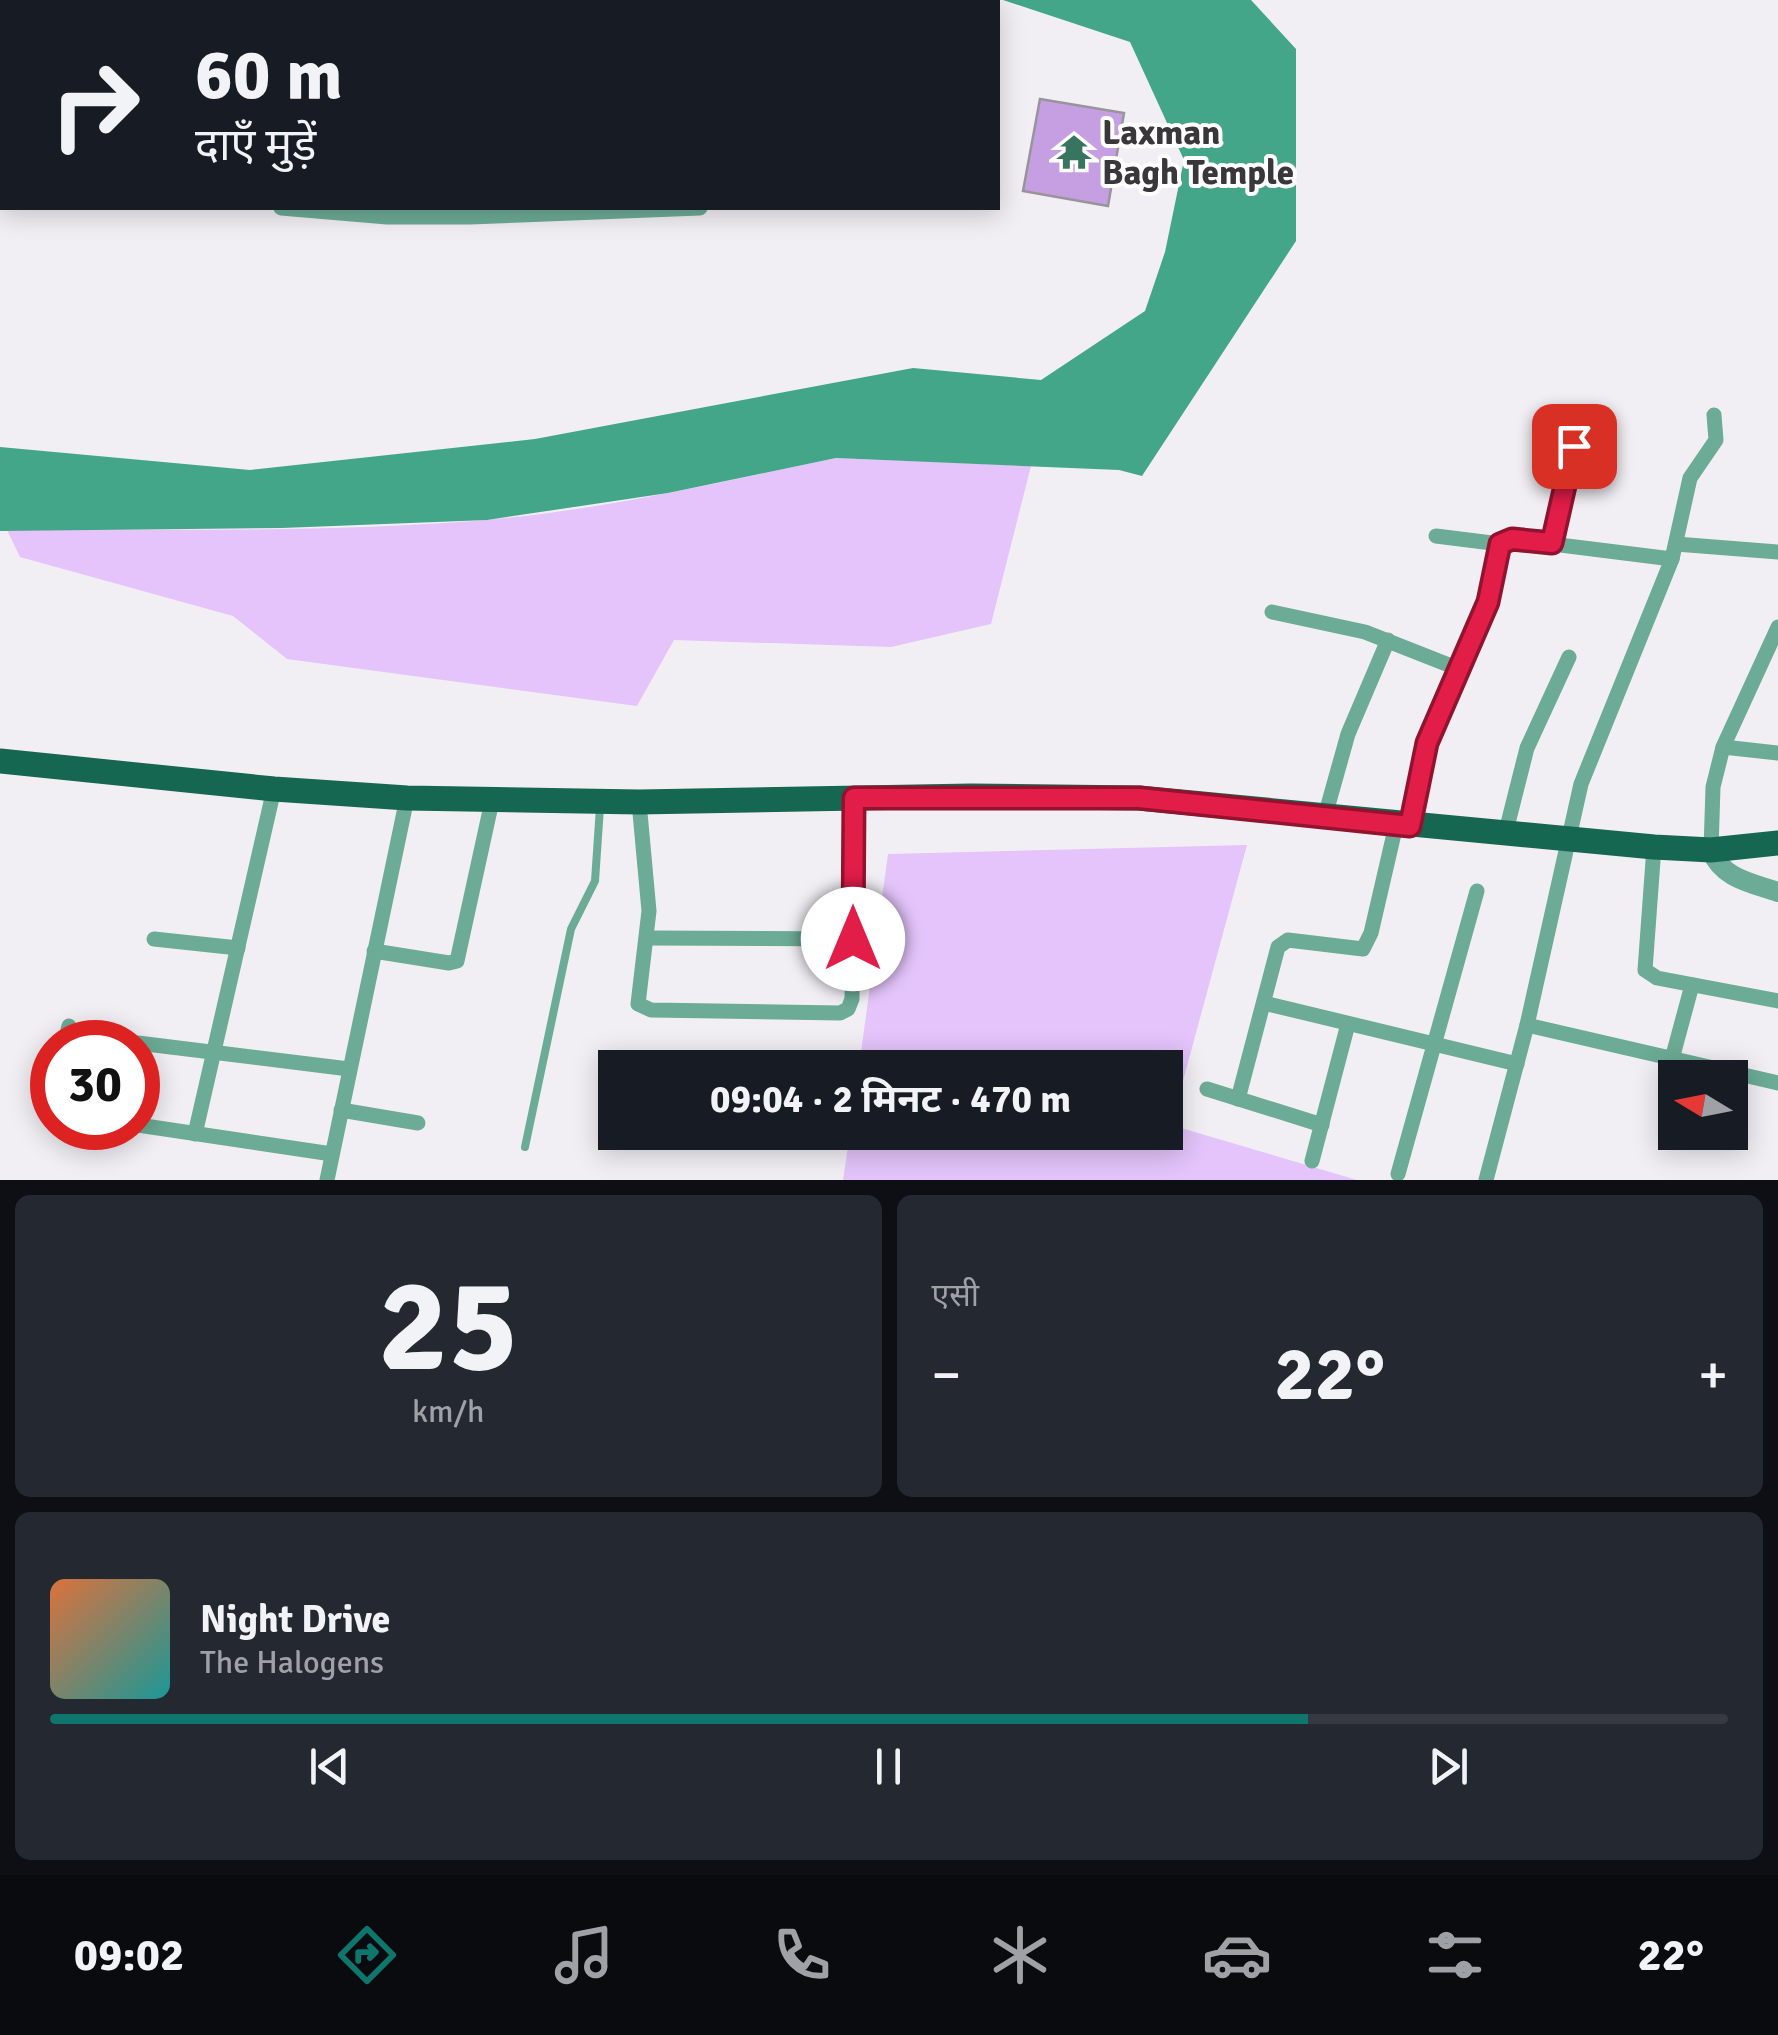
<!DOCTYPE html>
<html lang="hi">
<head>
<meta charset="utf-8">
<style>
	body { margin:0; font-family:Signika,"Noto Sans Devanagari",sans-serif; background:#242831; color:#f1f3f6; height:100vh; display:flex; flex-direction:column; font-size:38px; white-space:nowrap }
	* { box-sizing:border-box; margin:0 }
	p { font-size:32px; color:#9ea1a6 }
	.icon { flex:none; width:55px; height:55px; fill:none; stroke:currentColor; stroke-width:2; stroke-linecap:round; stroke-linejoin:round }
	.map { position:relative; height:1180px; overflow:hidden }
	.sheet { display:flex; flex-direction:column; gap:15px; padding:15px; background:#0d0f14; flex:1 }
	.sheet>* { flex:none }
	.top-card { position:absolute; left:0px; top:0px; width:1000px; height:210px; box-shadow:0 5px 25px #0003; background:#171b24; color:#f1f3f6; overflow:hidden }
	.needle { width:65px; rotate:280deg }
	.tools { position:absolute; left:1658px; top:1060px; display:grid; gap:20px }
	.tools a { display:grid; place-items:center; width:90px; height:90px; border-radius:0px; background:#171b24; box-shadow:0 5px 25px #0003; font-size:50px }
	.speed { position:absolute; left:30px; top:1020px; display:flex; gap:20px; font-size:50px; font-weight:700; text-align:center }
	.speed>* { display:grid; place-content:center; width:130px; height:130px; border-radius:50%; background:#171b24; box-shadow:0 5px 25px #0003; line-height:1 }
	.speed .limit { border:15px solid #d22; background:#fff; color:#111 }
	.pin { position:absolute; display:grid; place-items:center; width:85px; height:85px; color:#fff; margin:-42px; border-radius:20px; box-shadow:0 5px 15px #0006 }
	.me { position:absolute; width:110px; margin:-55px; rotate:0deg; stroke-linejoin:round; filter:drop-shadow(0 0 8px #0008) }
	.turn { display:flex; align-items:center; gap:35px; height:210px; padding:0 30px; font-size:45px }
	.turn .icon { width:130px; height:130px; stroke-width:2.5 }
	.turn b { display:block; font-size:70px; line-height:85px }
	.big { font-size:75px; font-weight:700; line-height:1.1 }
	.sheet .tile { flex:1; display:flex; flex-direction:column; justify-content:center; gap:15px; min-width:0; padding:0 35px; border-radius:15px; background:#242831 }
	.sheet .dial { align-items:center; gap:0 }
	.dial b { font-size:130px; line-height:1 }
	.song { display:flex; align-items:center; gap:30px }
	.cover { width:120px; height:120px; border-radius:15px; background:linear-gradient(135deg,hsl(20 70% 55%),hsl(180 70% 35%)) }
	.played { height:10px; border-radius:5px; background:linear-gradient(90deg,#0f766e 75%,#363941 75%) }
	.keys { display:flex; justify-content:space-around; direction:ltr }
	.heat { display:flex; justify-content:space-between; align-items:center; font-size:55px; direction:ltr }
	.sheet .tiles { flex:1; display:grid; gap:15px; grid-template-columns:1fr 1fr }
	.tile:last-child { grid-column:span 2 }
	.trip { position:absolute; left:598px; top:1050px; width:585px; height:100px; border-radius:0px; background:#171b24; box-shadow:0 5px 25px #0003; font-weight:700; line-height:100px; text-align:center }
	.menu { display:flex; height:160px; justify-content:space-around; align-items:center; background:#090b0e; color:#9ea1a6 }
	.menu .icon { width:70px; height:70px }
	.menu .selected { color:#0f766e }
	.menu b { font-size:45px; color:#f1f3f6 }
	.map>svg:first-child { display:block }
	.green { fill:#e4c4fb }
	.water { fill:#44a688 }
	.building { fill:#c69fe2; stroke:#98959a; stroke-width:2.5 }
	.lines { fill:none; stroke-linecap:round; stroke-linejoin:round }
	.service { stroke:#6cab95; stroke-width:8 }
	.minor { stroke:#6cab95; stroke-width:15 }
	.tertiary { stroke:#6cab95; stroke-width:20 }
	.primary { stroke:#166751; stroke-width:25 }
	.route-casing { stroke:#92132f; stroke-width:25 }
	.route { stroke:#e11d48; stroke-width:18 }
	.labels { text-anchor:middle; stroke-width:8; stroke-linejoin:round; paint-order:stroke }
	.poi-label { font-size:35px; font-weight:bold; fill:#39373a; stroke:#fff; text-anchor:start }
</style>
</head>
<body>
<div class="map">
<svg width="1778" height="1180" viewBox="0 0 1778 1180">
	<rect width="100%" height="100%" fill="#f2eff4"/>
	<g class="green">
		<path d="M836,458L1031,466L991,624L891,647L674,640L637,706L287,659L233,616L20,557L7,530C166,529 326,533 485,520C603,510 720,482 836,458Z"/>
		<polygon points="1247,845 1171,1125 1357,1180 843,1180 850,1133 1165,1132 1165,1068 859,1067 888,854"/>
	</g>
	<polygon class="water" points="1003,0 1251,0 1296,49 1296,241 1142,476 1119,470 836,458 668,493 487,520 282,528 0,531 0,447 250,470 535,439 913,368 1041,380 1145,311 1165,252 1184,160 1130,42"/>
	<polygon class="building" points="1040,99 1124,113 1108,206 1023,191"/>
	<g class="lines">
		<polyline class="service" points="525,1147 571,929 595,881 600,807"/>
		<g class="minor">
			<polyline points="805,0 809,2"/>
			<polyline points="0,183 2,183"/>
			<polyline points="281,208 387,217 470,217 700,208"/>
			<polyline points="1436,536 1500,544"/>
			<polyline points="1551,543 1574,446"/>
			<polyline points="1676,544 1778,552"/>
			<polyline points="1272,612 1365,632 1459,669"/>
			<polyline points="1723,747 1778,753"/>
			<polyline points="639,802 649,911 638,1004 651,1010 840,1013 848,1009 852,999 854,798"/>
			<polyline points="1325,816 1348,734 1388,640"/>
			<polyline points="1411,826 1427,743 1484,614 1500,544 1512,539 1672,559"/>
			<polyline points="1505,835 1527,748 1569,657"/>
			<polyline points="1654,847 1645,970 1657,978 1778,1001"/>
			<polyline points="1711,850 1713,787 1723,747 1778,627"/>
			<polyline points="647,938 853,939"/>
			<polyline points="154,939 238,948"/>
			<polyline points="374,951 449,963 457,961 492,801"/>
			<polyline points="1264,1003 1517,1064"/>
			<polyline points="1527,1025 1778,1083"/>
			<polyline points="117,1041 131,1042"/>
			<polyline points="65,1042 69,1026"/>
			<polyline points="138,1043 349,1069"/>
			<polyline points="1672,1059 1692,985"/>
			<polyline points="1207,1089 1322,1125"/>
			<polyline points="52,1094 52,1099"/>
			<polyline points="1238,1099 1278,947 1288,940 1363,949 1371,933 1396,825"/>
			<polyline points="341,1110 418,1123"/>
			<polyline points="138,1125 332,1154"/>
			<polyline points="195,1134 274,789"/>
			<polyline points="1312,1161 1348,1024"/>
			<polyline points="1398,1174 1477,891"/>
			<polyline points="327,1180 407,798"/>
			<polyline points="1486,1180 1527,1025 1581,784 1672,559 1690,478 1716,440 1714,415"/>
		</g>
		<path class="tertiary" d="M1711,850C1722,879 1752,883 1778,892"/>
		<polyline class="primary" points="0,761 274,789 407,798 639,802 971,796 1139,798 1654,847 1711,850 1778,843"/>
	</g>
	<g class="lines">
		<defs>
			<polyline id="route" points="853,939 854,798 1139,798 1410,826 1427,743 1488,602 1500,544 1512,539 1552,543 1574,446"/>
		</defs>
		<use href="#route" class="route-casing"/>
		<use href="#route" class="route"/>
	</g>
	<defs>
		<symbol id="temple-bare" viewBox="-9 -9 18 18"><path d="M0-6L5-2H3V0L6.5 2.5H4V6H1.5V3h-3V6H-4V2.5H-6.5L-3 0V-2H-5Z" fill="#387561" stroke="#fff" stroke-width="2.5" paint-order="stroke"/></symbol>
	</defs>
	<g fill-rule="evenodd">
		<use href="#temple-bare" x="1049" y="127" width="50" height="50"/>
	</g>
	<g class="labels">
		<g class="poi-label">
			<text x="1102" y="144">Laxman<tspan x="1102" dy="40">Bagh Temple</tspan></text>
		</g>
	</g>
</svg>
<div class="tools">
<a><svg class="needle" viewBox="-14 -14 28 28"><path d="M0-13l5 13h-10z" fill="#e53935"/><path d="M0 13l5-13h-10z" fill="#9ea1a6"/></svg></a>
</div>
<div class="speed"><div class="limit">30</div></div>
<div class="pin" style="left:1574px;top:446px;background:#d93025"><svg class="icon" aria-label="arrive" viewBox="0 0 24 24"><path d="M6 21V4h12l-3 4 3 4H6"/></svg></div>
<svg class="me" style="left:853px;top:939px" viewBox="-20 -20 40 40"><circle r="19" fill="#fff"/><path d="M0-13L10 11 0 6-10 11z" fill="#e11d48"/></svg>
<div class="trip">09:04 · 2 मिनट · 470 m</div>
<div class="top-card">
<div class="turn"><svg class="icon" aria-label="right" viewBox="0 0 24 24"><path d="M7 20v-9h11M14 6l5 5-5 5"/></svg><div><b>60 m</b>दाएँ मुड़ें</div></div>
</div>
</div>
<section class="sheet">
<div class="tiles">
<div class="tile dial"><b>25</b><p>km/h</p></div>
<div class="tile"><p>एसी</p>
<div class="heat"><a>−</a><b class="big">22°</b><a>+</a></div>
</div>
<div class="tile">
<div class="song"><i class="cover"></i><div><b>Night Drive</b><p>The Halogens</p></div></div>
<div class="played"></div>
<div class="keys"><svg class="icon" aria-label="previous" viewBox="0 0 24 24"><path d="M18 5L8 12l10 7zM5 5v14"/></svg><svg class="icon" aria-label="pause" viewBox="0 0 24 24"><path d="M8 5v14M16 5v14"/></svg><svg class="icon" aria-label="next" viewBox="0 0 24 24"><path d="M6 5l10 7-10 7zM19 5v14"/></svg></div>
</div>
</div>
</section>
<nav class="menu">
<b>09:02</b>
<svg class="icon selected" aria-label="directions" viewBox="0 0 24 24"><path d="M12 3l9 9-9 9-9-9zM9 14v-3h6M13 9l2 2-2 2"/></svg>
<svg class="icon" aria-label="music" viewBox="0 0 24 24"><path d="M9 18V5l10-2v13"/><circle cx="6" cy="18" r="3"/><circle cx="16" cy="16" r="3"/></svg>
<svg class="icon" aria-label="phone" viewBox="0 0 24 24"><path d="M5 4h4l2 5-3 2q2 4 5 5l2-3 5 2v4C11 20 4 13 5 4z"/></svg>
<svg class="icon" aria-label="climate" viewBox="0 0 24 24"><path d="M12 3v18M4 7l16 10M4 17L20 7"/></svg>
<svg class="icon" aria-label="car" viewBox="0 0 24 24"><path d="M5 17H2v-5l4-1 3-4h7l3 4 3 1v5h-3M9 17h6M6 11h13"/><circle cx="7" cy="17" r="2"/><circle cx="17" cy="17" r="2"/></svg>
<svg class="icon" aria-label="filters" viewBox="0 0 24 24"><path d="M4 7h16M4 17h16"/><circle cx="9" cy="7" r="2"/><circle cx="15" cy="17" r="2"/></svg>
<b>22°</b>
</nav>
</body>
</html>
